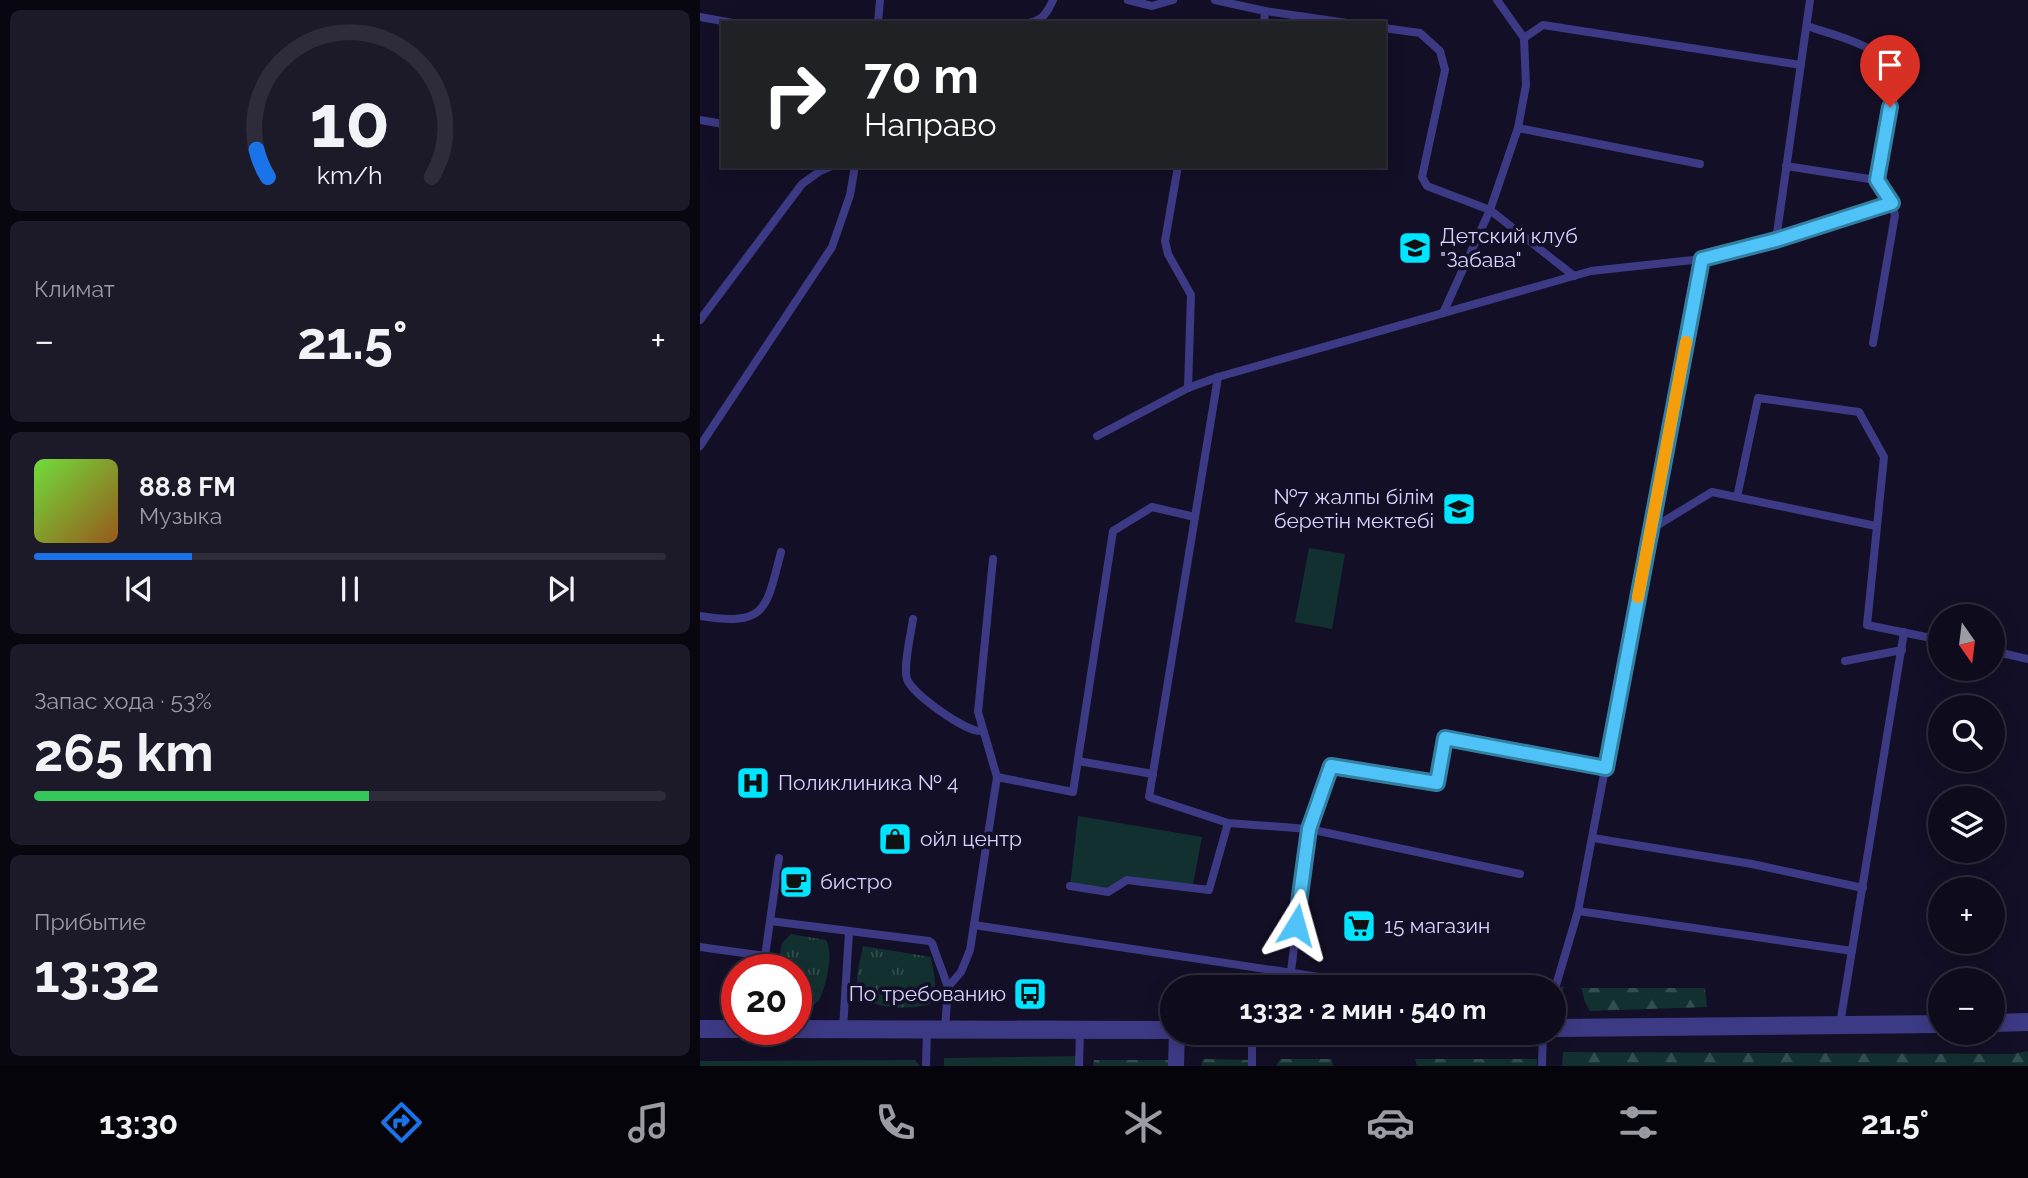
<!DOCTYPE html>
<html lang="ru">
<head>
<meta charset="utf-8">
<style>
	body { margin:0; font-family:Raleway,sans-serif; background:#1c1929; color:#f1f3f6; height:100vh; display:flex; flex-direction:column; font-size:26px; white-space:nowrap }
	* { box-sizing:border-box; margin:0 }
	p { font-size:23px; color:#9b9ba3 }
	.icon { flex:none; width:38px; height:38px; fill:none; stroke:currentColor; stroke-width:2; stroke-linecap:round; stroke-linejoin:round }
	.map { position:relative; flex:1; overflow:hidden }
	.panel { display:flex; flex-direction:column; gap:10px; padding:10px; background:#08060f; width:700px }
	.panel>* { flex:none }
	.top-card { position:absolute; left:21px; top:21px; width:665px; height:147px; border-radius:0px; box-shadow:0 4px 18px #0003,0 0 0 2px #2e2b3b; background:#202124; color:#fff; overflow:hidden }
	.needle { width:46px; rotate:166deg }
	.fabs { position:absolute; left:1228px; top:604px; display:grid; gap:14px }
	.fabs a { display:grid; place-items:center; width:77px; height:77px; border-radius:50%; background:#0e0b1c; box-shadow:0 4px 18px #0003,0 0 0 2px #2e2b3b; font-size:35px }
	.speed { position:absolute; left:21px; top:954px; display:flex; gap:14px; font-size:35px; font-weight:700; text-align:center }
	.speed>* { display:grid; place-content:center; width:91px; height:91px; border-radius:50%; background:#0e0b1c; box-shadow:0 4px 18px #0003,0 0 0 2px #2e2b3b; line-height:1 }
	.speed .limit { border:10px solid #d22; background:#fff; color:#111 }
	.pin { position:absolute; display:grid; place-items:center; width:60px; height:60px; color:#fff; margin:-72px -30px; border-radius:50% 50% 50% 0; rotate:-45deg; box-shadow:0 0 7px #0007 }
	.pin .icon { rotate:45deg }
	.me { position:absolute; width:77px; margin:-38px; rotate:8deg; stroke-linejoin:round; filter:drop-shadow(0 0 5px #0008) }
	.turn { display:flex; align-items:center; gap:24px; height:147px; padding:0 28px; font-size:32px }
	.turn .icon { width:91px; height:91px; stroke-width:2.5 }
	.turn b { display:block; font-size:49px; line-height:60px }
	.big { font-size:52px; font-weight:700; line-height:1.1 }
	.panel .widget { flex:1; display:flex; flex-direction:column; justify-content:center; gap:10px; min-width:0; padding:0 24px; border-radius:10px; background:#1c1929 }
	.panel .dial { align-items:center; gap:0 }
	.dial svg { height:182px; overflow:visible; fill:none; stroke:#2e2b3b; stroke-width:7; stroke-linecap:round; text-anchor:middle }
	.dial text { fill:#f1f3f6; stroke:none }
	.song { display:flex; align-items:center; gap:21px }
	.cover { width:84px; height:84px; border-radius:10px; background:linear-gradient(135deg,hsl(100 70% 55%),hsl(30 70% 35%)) }
	.played { height:7px; border-radius:4px; background:linear-gradient(90deg,#1a73e8 25%,#2e2b3b 25%) }
	.keys { display:flex; justify-content:space-around; direction:ltr }
	.heat { display:flex; justify-content:space-between; align-items:center; font-size:38px; direction:ltr }
	.charge { height:10px; border-radius:5px; background:linear-gradient(90deg,#34c759 53%,#2e2b3b 0) }
	.trip { position:absolute; left:460px; top:975px; width:406px; height:70px; border-radius:35px; background:#0e0b1c; box-shadow:0 4px 18px #0003,0 0 0 2px #2e2b3b; font-weight:700; line-height:70px; text-align:center }
	.tab-bar { display:flex; height:112px; justify-content:space-around; align-items:center; background:#06040b; color:#9b9ba3 }
	.tab-bar .icon { width:49px; height:49px }
	.tab-bar .current { color:#1a73e8 }
	.tab-bar b { font-size:32px; color:#f1f3f6 }
	main { display:flex; flex:1; min-height:0 }
	.map>svg:first-child { display:block }
	.grass { fill:url(#grass-tufts) }
	.forest { fill:url(#forest-firs) }
	.park { fill:#12302f }
	.lines { fill:none; stroke-linecap:round; stroke-linejoin:round }
	.service { stroke:#3d3a85; stroke-width:8 }
	.minor { stroke:#3d3a85; stroke-width:16 }
	.tertiary { stroke:#3d3a85; stroke-width:18 }
	.route-casing { stroke:#337fa1; stroke-width:18 }
	.route { stroke:#4fc3f7; stroke-width:12 }
	.slow { stroke:#f59e0b; stroke-width:12 }
	.labels { text-anchor:middle; stroke-width:7; stroke-linejoin:round; paint-order:stroke }
	.poi-label { font-size:21px; fill:#d9d4ff; stroke:#130f26; text-anchor:start }
</style>
</head>
<body>
<main>
<section class="panel">
<div class="widget dial"><svg viewBox="0 0 100 80">
<path d="M14 69A42 42 0 1 1 86 69"/>
<path d="M14 69A42 42 0 0 1 9 57" stroke="#1a73e8"/>
<text x="50" y="56" font-size="32" font-weight="700">10</text>
<text x="50" y="72" font-size="11">km/h</text>
</svg></div>
<div class="widget"><p>Климат</p>
<div class="heat"><a>−</a><b class="big">21.5°</b><a>+</a></div>
</div>
<div class="widget">
<div class="song"><i class="cover"></i><div><b>88.8 FM</b><p>Музыка</p></div></div>
<div class="played"></div>
<div class="keys"><svg class="icon" aria-label="previous" viewBox="0 0 24 24"><path d="M18 5L8 12l10 7zM5 5v14"/></svg><svg class="icon" aria-label="pause" viewBox="0 0 24 24"><path d="M8 5v14M16 5v14"/></svg><svg class="icon" aria-label="next" viewBox="0 0 24 24"><path d="M6 5l10 7-10 7zM19 5v14"/></svg></div>
</div>
<div class="widget"><p>Запас хода · 53%</p><b class="big">265 km</b><div class="charge"></div></div>
<div class="widget"><p>Прибытие</p><b class="big">13:32</b></div>
</section>
<div class="map">
<svg width="1328" height="1066" viewBox="0 0 1328 1066">
	<defs>
		<pattern id="grass-tufts" width="24" height="20" patternUnits="userSpaceOnUse" patternTransform="scale(1.75)"><rect width="24" height="20" fill="#12302f"/><path d="M3 7l-1-3M5 7V3M7 7l1-3M15 17l-1-3M17 17v-4M19 17l1-3" fill="none" stroke="#344d4e"/></pattern>
		<pattern id="forest-firs" width="22" height="20" patternUnits="userSpaceOnUse" patternTransform="scale(1.75)"><rect width="22" height="20" fill="#12302f"/><path d="M5 1l3.5 6h-7zM16 11l3.5 6h-7z" fill="#344d4e"/></pattern>
	</defs>
	<rect width="100%" height="100%" fill="#130f26"/>
	<g class="grass">
		<path d="M91,934L126,940C134,956 126,985 119,1001L110,1006L96,1007V970L77,969L82,943Z"/>
		<path d="M163,946L231,957C233,972 240,991 230,1004C212,1010 160,1011 157,985C156,973 161,958 163,946Z"/>
	</g>
	<g class="forest">
		<polygon points="735,980 864,987 858,1003 854,1005 854,987 734,987"/>
		<polygon points="881,988 1005,988 1007,1007 890,1011 885,1002"/>
		<polygon points="1328,1051 1328,1066 862,1066 863,1052 1312,1054"/>
		<polygon points="503,1059 552,1060 554,1066 501,1066"/>
		<polygon points="580,1059 632,1059 633,1066 576,1066"/>
		<polygon points="715,1059 837,1059 837,1066 717,1066"/>
		<polygon points="394,1060 468,1060 472,1066 393,1066"/>
	</g>
	<g class="park">
		<polygon points="609,548 645,554 632,629 595,622"/>
		<polygon points="378,816 502,837 493,885 426,876 407,888 370,886"/>
		<polygon points="379,1056 379,1066 244,1066 244,1058"/>
		<polygon points="215,1060 220,1066 0,1066 0,1061"/>
	</g>
	<g class="lines">
		<g class="service">
			<polyline points="428,0 452,6 473,0"/>
			<polyline points="515,0 565,11 647,23"/>
			<polyline points="0,17 33,23"/>
			<polyline points="178,23 180,0"/>
			<polyline points="312,23 322,23"/>
			<path d="M329,23C343,20 347,13 353,0"/>
			<polyline points="564,23 565,11"/>
			<path d="M1107,26C1138,37 1189,45 1195,83L1176,180"/>
			<polyline points="684,28 720,33 740,51 745,70 722,177 727,186 790,210 874,276"/>
			<polyline points="824,38 843,25 1101,65"/>
			<polyline points="0,120 23,124"/>
			<polyline points="818,128 1000,164"/>
			<polyline points="478,166 465,241 468,254 491,295 488,388"/>
			<polyline points="1086,166 1176,180 1188,194 1195,215 1173,343"/>
			<polyline points="1076,240 1110,0"/>
			<polyline points="743,313 790,210 818,128 826,85 824,38 797,0"/>
			<polyline points="0,320 102,184 120,171 132,166"/>
			<polyline points="518,377 449,797 528,823 609,829 820,874"/>
			<polyline points="397,436 488,388 518,377 891,271 1002,259 1076,240 1192,203"/>
			<polyline points="0,446 132,247 150,195 155,166"/>
			<polyline points="1037,497 1058,398 1159,412 1184,457 1167,625 1241,640"/>
			<polyline points="951,529 1012,492 1176,526"/>
			<polyline points="293,559 278,712 297,777"/>
			<path d="M0,616C67,627 66,609 81,552"/>
			<path d="M213,619C211,634 203,666 207,679C212,694 267,733 282,731"/>
			<polyline points="1293,651 1328,659"/>
			<polyline points="1145,661 1202,650"/>
			<polyline points="378,761 453,774"/>
			<polyline points="893,838 1052,864 1163,888"/>
			<polyline points="370,886 408,892 427,880 509,890 528,823"/>
			<polyline points="878,911 1152,951"/>
			<polyline points="70,921 229,941 232,943 248,987"/>
			<polyline points="274,925 672,985 674,987"/>
			<polyline points="0,947 65,956"/>
			<polyline points="63,970 79,858"/>
			<polyline points="589,987 609,829 631,766 737,783 745,738 906,768"/>
			<polyline points="854,992 878,911 1002,259"/>
			<polyline points="1140,1024 1204,632"/>
			<polyline points="143,1029 149,932"/>
			<polyline points="245,1029 248,987 261,972 270,950 297,777 373,792 413,531 452,507 495,517"/>
			<polyline points="552,1032 552,1066"/>
			<polyline points="226,1066 227,1029"/>
			<polyline points="379,1066 380,1031"/>
			<polyline points="842,1066 843,1032"/>
		</g>
		<polyline class="minor" points="476,1066 477,1032"/>
		<g class="tertiary">
			<polyline points="1293,1023 1328,1022"/>
			<polyline points="854,1028 1241,1024"/>
			<polyline points="0,1029 37,1029"/>
			<polyline points="56,1029 472,1030"/>
		</g>
	</g>
	<g class="lines">
		<defs>
			<polyline id="route" points="596,925 609,829 631,766 737,783 745,738 906,768 1002,259 1076,240 1192,203 1177,180 1190,107"/>
		</defs>
		<use href="#route" class="route-casing"/>
		<use href="#route" class="route"/>
		<polyline class="slow" points="938,597 986,342"/>
	</g>
	<defs>
		<symbol id="school-square" viewBox="-11 -11 22 22"><rect x="-9" y="-9" width="18" height="18" rx="4" fill="#00e5ff" stroke="#130f26"/><path d="M0-5L7-2L0 1L-7-2ZM-4 1L0 2.5L4 1V4Q0 6-4 4Z" fill="#111"/></symbol>
		<symbol id="hospital-square" viewBox="-11 -11 22 22"><rect x="-9" y="-9" width="18" height="18" rx="4" fill="#00e5ff" stroke="#130f26"/><path d="M-5-5h3v3.5h4V-5h3V5h-3V1.5h-4V5h-3Z" fill="#111"/></symbol>
		<symbol id="shop-square" viewBox="-11 -11 22 22"><rect x="-9" y="-9" width="18" height="18" rx="4" fill="#00e5ff" stroke="#130f26"/><path d="M-5-2.5h2.3a2.7 3.5 0 0 1 5.4 0H5L5.5 6h-11ZM-1.5-2.5h3a1.5 2.3 0 0 0-3 0Z" fill="#111"/></symbol>
		<symbol id="cafe-square" viewBox="-11 -11 22 22"><rect x="-9" y="-9" width="18" height="18" rx="4" fill="#00e5ff" stroke="#130f26"/><path d="M-5.5-4.5H6V0H3Q3 3.5 0 3.5H-2.5Q-5.5 3.5-5.5 0ZM3-3.2v2h1.7v-2ZM-6 4.5H4V6H-6Z" fill="#111"/></symbol>
		<symbol id="supermarket-square" viewBox="-11 -11 22 22"><rect x="-9" y="-9" width="18" height="18" rx="4" fill="#00e5ff" stroke="#130f26"/><path d="M-6-5.5h2.5l.6 2H6L4.5 2H-2.5L-4.4-4H-6ZM-1.5 3.2a1.3 1.3 0 1 0 .1 0ZM3 3.2a1.3 1.3 0 1 0 .1 0Z" fill="#111"/></symbol>
		<symbol id="bus-square" viewBox="-11 -11 22 22"><rect x="-9" y="-9" width="18" height="18" rx="4" fill="#00e5ff" stroke="#130f26"/><path d="M-5-6H5V4H4V6H2V4H-2V6H-4V4H-5ZM-3.5-4V0h7V-4ZM-3.5 1.2v1.5H-2V1.2ZM2 1.2v1.5H3.5V1.2Z" fill="#111"/></symbol>
	</defs>
	<g fill-rule="evenodd">
		<use href="#school-square" x="696" y="229" width="38" height="38"/>
		<use href="#school-square" x="740" y="490" width="38" height="38"/>
		<use href="#hospital-square" x="34" y="764" width="38" height="38"/>
		<use href="#shop-square" x="176" y="820" width="38" height="38"/>
		<use href="#cafe-square" x="77" y="863" width="38" height="38"/>
		<use href="#supermarket-square" x="640" y="907" width="38" height="38"/>
		<use href="#bus-square" x="311" y="975" width="38" height="38"/>
	</g>
	<g class="labels">
		<g class="poi-label">
			<text x="740" y="243">Детский клуб<tspan x="740" dy="24">"Забава"</tspan></text>
			<text x="734" y="504" text-anchor="end">№7 жалпы білім<tspan x="734" dy="24">беретін мектебі</tspan></text>
			<text x="78" y="790">Поликлиника № 4</text>
			<text x="220" y="846">ойл центр</text>
			<text x="120" y="889">бистро</text>
			<text x="684" y="933">15 магазин</text>
			<text x="306" y="1001" text-anchor="end">По требованию</text>
		</g>
	</g>
</svg>
<div class="fabs">
<a><svg class="needle" viewBox="-14 -14 28 28"><path d="M0-13l5 13h-10z" fill="#e53935"/><path d="M0 13l5-13h-10z" fill="#9b9ba3"/></svg></a>
<a><svg class="icon" aria-label="search" viewBox="0 0 24 24"><circle cx="10" cy="10" r="6"/><path d="M15 15l6 6"/></svg></a>
<a><svg class="icon" aria-label="layers" viewBox="0 0 24 24"><path d="M12 4l9 5-9 5-9-5zM3 14l9 5 9-5"/></svg></a>
<a>+</a>
<a>−</a>
</div>
<div class="speed"><div class="limit">20</div></div>
<div class="pin" style="left:1190px;top:107px;background:#d93025"><svg class="icon" aria-label="arrive" viewBox="0 0 24 24"><path d="M6 21V4h12l-3 4 3 4H6"/></svg></div>
<svg class="me" style="left:596px;top:925px" viewBox="-20 -20 40 40"><path d="M0-17L14 15 0 8-14 15z" fill="#4fc3f7" stroke="#fff" stroke-width="4"/></svg>
<div class="trip">13:32 · 2 мин · 540 m</div>
<div class="top-card">
<div class="turn"><svg class="icon" aria-label="right" viewBox="0 0 24 24"><path d="M7 20v-9h11M14 6l5 5-5 5"/></svg><div><b>70 m</b>Направо</div></div>
</div>
</div>
</main>
<nav class="tab-bar">
<b>13:30</b>
<svg class="icon current" aria-label="directions" viewBox="0 0 24 24"><path d="M12 3l9 9-9 9-9-9zM9 14v-3h6M13 9l2 2-2 2"/></svg>
<svg class="icon" aria-label="music" viewBox="0 0 24 24"><path d="M9 18V5l10-2v13"/><circle cx="6" cy="18" r="3"/><circle cx="16" cy="16" r="3"/></svg>
<svg class="icon" aria-label="phone" viewBox="0 0 24 24"><path d="M5 4h4l2 5-3 2q2 4 5 5l2-3 5 2v4C11 20 4 13 5 4z"/></svg>
<svg class="icon" aria-label="climate" viewBox="0 0 24 24"><path d="M12 3v18M4 7l16 10M4 17L20 7"/></svg>
<svg class="icon" aria-label="car" viewBox="0 0 24 24"><path d="M5 17H2v-5l4-1 3-4h7l3 4 3 1v5h-3M9 17h6M6 11h13"/><circle cx="7" cy="17" r="2"/><circle cx="17" cy="17" r="2"/></svg>
<svg class="icon" aria-label="filters" viewBox="0 0 24 24"><path d="M4 7h16M4 17h16"/><circle cx="9" cy="7" r="2"/><circle cx="15" cy="17" r="2"/></svg>
<b>21.5°</b>
</nav>
</body>
</html>
